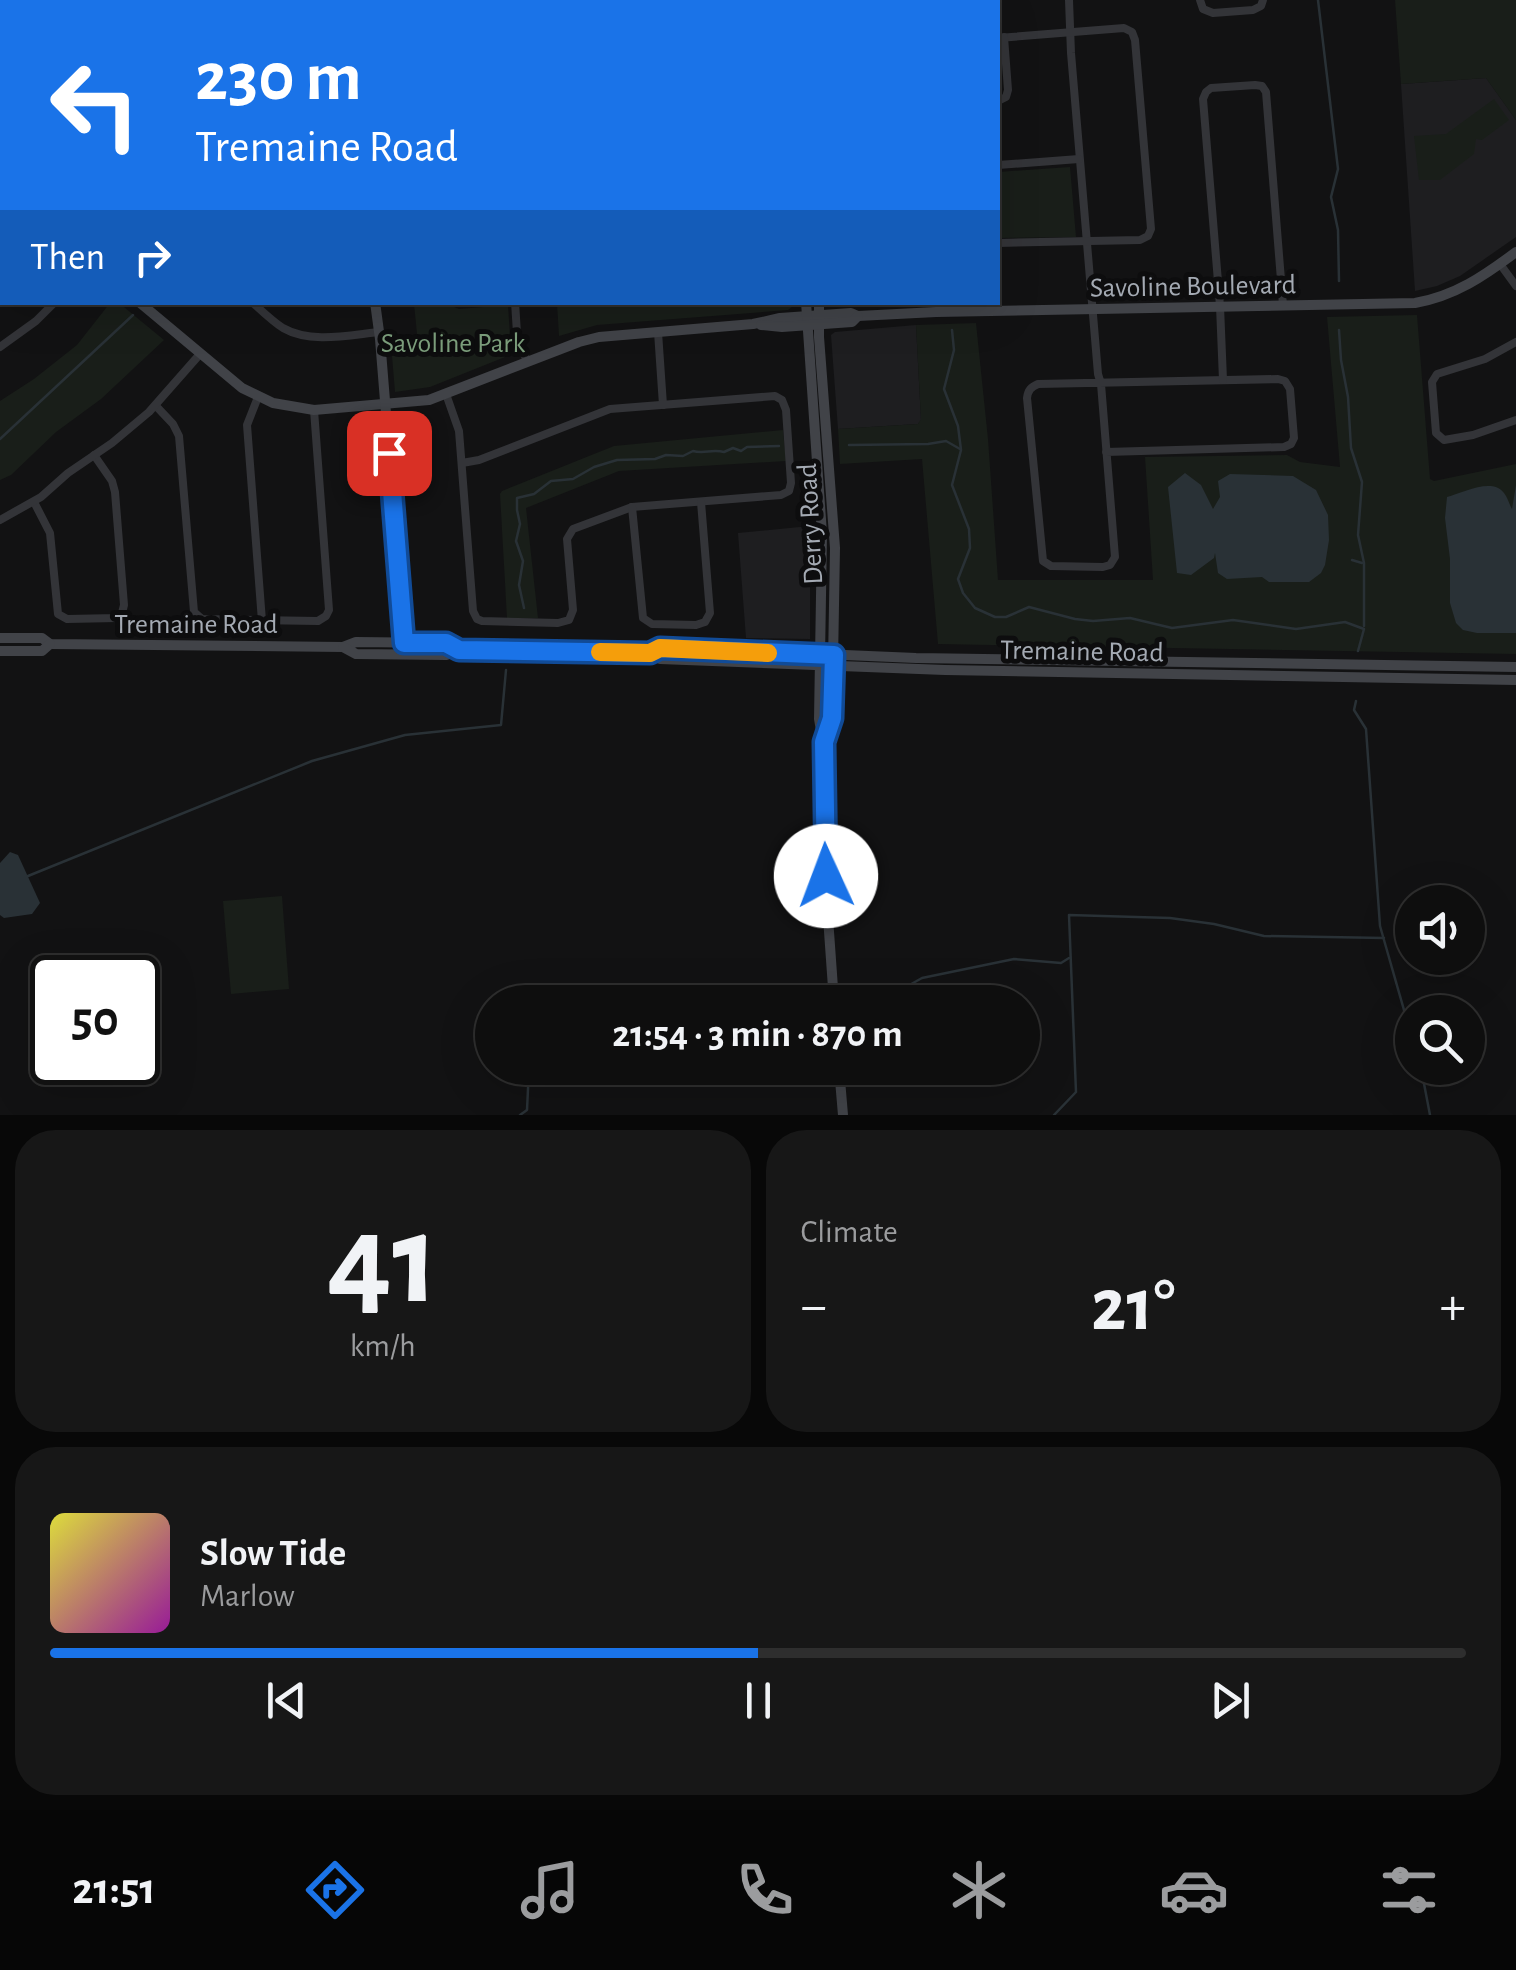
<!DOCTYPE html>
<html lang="en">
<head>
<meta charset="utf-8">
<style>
	body { margin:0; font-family:"Alegreya Sans",sans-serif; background:#171717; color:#f1f3f6; height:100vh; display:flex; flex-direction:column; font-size:38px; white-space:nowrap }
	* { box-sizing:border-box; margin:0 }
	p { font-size:32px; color:#9b9c9e }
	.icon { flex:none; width:55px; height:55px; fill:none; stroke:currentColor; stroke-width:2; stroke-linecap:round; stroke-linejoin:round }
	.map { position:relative; height:1115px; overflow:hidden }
	.sheet { display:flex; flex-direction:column; gap:15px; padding:15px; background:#080808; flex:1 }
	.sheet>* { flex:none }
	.top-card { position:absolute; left:0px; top:0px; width:1000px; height:305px; box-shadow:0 10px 40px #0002,0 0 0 2px #2e2e2e; background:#1a73e8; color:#fff; overflow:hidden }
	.fabs { position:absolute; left:1395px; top:885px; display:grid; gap:20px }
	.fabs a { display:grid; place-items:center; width:90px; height:90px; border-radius:50%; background:#0e0e0e; box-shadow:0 10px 40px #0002,0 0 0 2px #2e2e2e; font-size:50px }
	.speed { position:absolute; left:30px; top:955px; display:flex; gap:20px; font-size:50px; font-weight:700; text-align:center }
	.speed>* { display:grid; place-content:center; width:130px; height:130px; border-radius:50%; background:#0e0e0e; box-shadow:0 10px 40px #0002,0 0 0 2px #2e2e2e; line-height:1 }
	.speed .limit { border:5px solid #111; border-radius:15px; background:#fff; color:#111 }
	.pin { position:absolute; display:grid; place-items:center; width:85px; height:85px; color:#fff; margin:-42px; border-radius:20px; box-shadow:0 5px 15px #0006 }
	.me { position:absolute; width:110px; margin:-55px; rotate:358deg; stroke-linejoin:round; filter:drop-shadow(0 0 8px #0008) }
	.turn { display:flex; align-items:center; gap:35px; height:210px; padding:0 30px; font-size:45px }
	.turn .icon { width:130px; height:130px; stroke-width:2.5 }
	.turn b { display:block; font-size:70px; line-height:85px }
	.then { display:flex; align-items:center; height:95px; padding:0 30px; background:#0003; gap:20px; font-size:38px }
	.big { font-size:75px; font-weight:700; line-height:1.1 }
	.sheet .tile { flex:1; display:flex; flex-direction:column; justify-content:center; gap:15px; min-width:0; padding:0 35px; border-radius:40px; background:#171717 }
	.sheet .dial { align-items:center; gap:0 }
	.dial b { font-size:130px; line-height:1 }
	.song { display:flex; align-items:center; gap:30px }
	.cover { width:120px; height:120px; border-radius:15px; background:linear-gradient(135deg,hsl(60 70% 55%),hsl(300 70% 35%)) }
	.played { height:10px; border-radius:5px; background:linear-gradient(90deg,#1a73e8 50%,#2e2e2e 50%) }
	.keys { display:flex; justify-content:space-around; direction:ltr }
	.heat { display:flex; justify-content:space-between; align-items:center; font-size:55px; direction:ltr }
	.sheet .tiles { flex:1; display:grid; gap:15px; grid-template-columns:1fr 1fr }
	.tile:last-child { grid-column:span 2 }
	.trip { position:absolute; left:475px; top:985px; width:565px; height:100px; border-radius:50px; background:#0e0e0e; box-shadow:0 10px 40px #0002,0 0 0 2px #2e2e2e; font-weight:700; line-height:100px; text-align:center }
	.tab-bar { display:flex; height:160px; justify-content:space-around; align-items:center; background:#060606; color:#9b9c9e }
	.tab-bar .icon { width:70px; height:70px }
	.tab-bar .on { color:#1a73e8 }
	.tab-bar b { font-size:45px; color:#f1f3f6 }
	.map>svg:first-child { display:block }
	.built { fill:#1e1e20 }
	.green { fill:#191e19 }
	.water { fill:#293136 }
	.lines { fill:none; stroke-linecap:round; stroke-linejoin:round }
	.stream { stroke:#293136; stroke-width:2.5 }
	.street { stroke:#333438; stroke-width:8 }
	.secondary { stroke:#414348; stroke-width:10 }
	.route-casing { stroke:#114b97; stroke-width:25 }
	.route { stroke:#1a73e8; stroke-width:18 }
	.slow { stroke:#f59e0b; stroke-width:18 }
	.labels { text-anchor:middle; stroke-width:10; stroke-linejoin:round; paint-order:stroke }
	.street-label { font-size:28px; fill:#a4aab3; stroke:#0d0d0e }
	.park-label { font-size:28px; fill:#7c9e7c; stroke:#0d0d0e }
</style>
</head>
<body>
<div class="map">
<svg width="1516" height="1115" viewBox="0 0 1516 1115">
	<rect width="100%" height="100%" fill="#121213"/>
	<g class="built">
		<polygon points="1486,78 1516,120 1516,237 1460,276 1437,286 1415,291 1401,84"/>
		<polygon points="916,325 921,420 918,424 838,429 831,335 835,332"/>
		<polygon points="810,526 810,639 746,638 738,533"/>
	</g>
	<g class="green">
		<polygon points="1395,0 1516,0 1516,120 1486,78 1401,84"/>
		<polygon points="1494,99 1509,120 1482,140 1476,139 1474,154 1440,180 1419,180 1414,136 1446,134"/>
		<polygon points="1070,167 1076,237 998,238 998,172"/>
		<polygon points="793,302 793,306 788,310 597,325 559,336 557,303"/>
		<polygon points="110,303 119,303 164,340 101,399 56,432 11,475 0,480 0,401 34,379 77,345"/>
		<polygon points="444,303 459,309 508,305 510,336 515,353 430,387 395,392 392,356 419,354 414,304"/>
		<polygon points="1417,315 1430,479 1434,481 1516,464 1516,654 938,644 922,459 840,464 838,429 918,424 921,419 916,325 976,323 988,439 998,580 1153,580 1145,457 1287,455 1300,462 1340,467 1327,317"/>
		<polygon points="783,430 786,461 619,471 526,508 538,618 507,618 500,494 502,491 614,446"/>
		<polygon points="282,896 289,989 231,994 223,901"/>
	</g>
	<g class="water">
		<polygon points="1185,473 1201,485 1213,509 1220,497 1218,481 1230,474 1293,476 1316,490 1328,515 1329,540 1325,565 1321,573 1309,582 1269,582 1262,577 1227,579 1218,573 1215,553 1214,558 1191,575 1177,573 1168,487"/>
		<path d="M1516,485V633H1477L1463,630L1456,623L1450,603V559L1445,518L1447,497C1463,493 1492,477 1504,493C1508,498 1509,504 1512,509Z"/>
		<polygon points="10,852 18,855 40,903 32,914 4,918 0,915 0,863"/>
	</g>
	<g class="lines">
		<g class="stream">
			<polyline points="202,0 203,2"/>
			<polyline points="1318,0 1338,169 1331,197 1338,230 1339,281"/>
			<polyline points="952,330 954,350 944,389 958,426 961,450 952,485 969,529 970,548 958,579 963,593 975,608 995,617 1006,617 1029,607 1075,619 1093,621 1130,618 1172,628 1233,620 1296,629 1345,622 1364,629 1358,651"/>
			<polyline points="1339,330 1341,360 1348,397 1351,448 1362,482 1358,535 1364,563 1364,626"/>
			<polyline points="0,439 133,315"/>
			<polyline points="849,445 928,444 946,441 960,449"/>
			<polyline points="1352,560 1362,563"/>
			<path d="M524,608L519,585L523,561L516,541L520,524L517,510V498L534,494L551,481L573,479L594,467L617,460L655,459L666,455L683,456L693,451C704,454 712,449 724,452L733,448L741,451L747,447L779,446"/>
			<polyline points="1356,701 1354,710 1366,729 1380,926 1412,1038"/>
			<polyline points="28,876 312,761 405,735 501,725 506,670"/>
			<polyline points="839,998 852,999 897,992 922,978 1014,959 1061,963 1069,958"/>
			<polyline points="727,1002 817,995 827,996"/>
			<polyline points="1421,1068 1430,1115"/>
			<polyline points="520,1115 527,1110 529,1068"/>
			<polyline points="1054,1115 1076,1092 1069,915 1170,918 1214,924 1264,936 1384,938"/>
		</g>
		<g class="street">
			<polyline points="466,0 479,2"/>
			<path d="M1069,0L1071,53L1098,374L1101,384L1115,557L1110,565L1103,567L1051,566L1043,561L1027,398C1028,390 1031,387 1038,384L1278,379L1285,381L1290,389L1294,438L1291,444L1284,447L1106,452"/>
			<polyline points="1200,0 1203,9 1213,13 1253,10 1261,6 1263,0"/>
			<polyline points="512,2 512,0"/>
			<polyline points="582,2 583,0"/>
			<polyline points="658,2 658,0"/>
			<polyline points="823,2 823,0"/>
			<polyline points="998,38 1124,28 1132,32 1135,40 1151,229 1148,236 1140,240 998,243"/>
			<polyline points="998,101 1006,97 1008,90 1004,37"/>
			<polyline points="998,165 1079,159"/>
			<polyline points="1500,264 1516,286"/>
			<path d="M252,302C262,311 272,321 283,328C311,344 349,335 379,332"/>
			<polyline points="515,302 517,333 527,362"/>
			<polyline points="658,332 663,405"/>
			<polyline points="1516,342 1485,359 1437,374 1432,382 1436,433 1444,440 1473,435 1516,420"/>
			<polyline points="0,347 36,321 55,302"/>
			<polyline points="1223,380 1220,306 1203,99 1206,92 1211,88 1255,85 1262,86 1266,92 1283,305"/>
			<polyline points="446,394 459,431 473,611 477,619 482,621 558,623 569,620 573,610 567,539 573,529 632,507 781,495 789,491 791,483 786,410 782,400 775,396 610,409 479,460 462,463"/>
			<polyline points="258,397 247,425 262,621"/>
			<polyline points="156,406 173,424 179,436 194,612 202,619 318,621 326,616 329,610 314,410"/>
			<polyline points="34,502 50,533 58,614 67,619 117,618 122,613 124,605 115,492 112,481 94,455"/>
			<polyline points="632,507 643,618 652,624 696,625 705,622 710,613 701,502"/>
			<polyline points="0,520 41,497 68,473 112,443 149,412 200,354"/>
		</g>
		<g class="secondary">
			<polyline points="792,0 792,2"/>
			<polyline points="804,0 804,2"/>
			<polyline points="359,2 359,0"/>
			<polyline points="0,267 2,267"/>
			<path d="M139,302L242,388L273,403L314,410L429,400L579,342L599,337L753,324L780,318L851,313L858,316L936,312L1415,303C1455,296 1484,276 1516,252"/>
			<polyline points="375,302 380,339 405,648"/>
			<polyline points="806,302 822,534 819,719 823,742 823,847 834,1002"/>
			<polyline points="819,302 819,337 835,548 832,719 824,741"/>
			<polyline points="761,325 782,327 852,322 858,316"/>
			<polyline points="0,638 42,638 50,644 343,647 356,642 446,643 459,650"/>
			<polyline points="343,647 356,654 446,655 459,650 650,653 660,647 916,658 1516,667"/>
			<polyline points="0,651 42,651 50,644"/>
			<polyline points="650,653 660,659 945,670 1516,680"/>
			<polyline points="839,1068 843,1115"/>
		</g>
	</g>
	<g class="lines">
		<defs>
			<polyline id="route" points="389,453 404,643 446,643 459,650 650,653 660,648 834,655 832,718 824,742 826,876"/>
		</defs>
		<use href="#route" class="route-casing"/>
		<use href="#route" class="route"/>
		<polyline class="slow" points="600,652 650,653 660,648 768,653"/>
	</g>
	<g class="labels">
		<g class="street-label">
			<text transform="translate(1193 285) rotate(-1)" y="10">Savoline Boulevard</text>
			<text transform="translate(809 524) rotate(-93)" y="10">Derry Road</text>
			<text x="196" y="633">Tremaine Road</text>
			<text transform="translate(1082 650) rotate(1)" y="10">Tremaine Road</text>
		</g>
		<g class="park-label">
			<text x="453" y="352">Savoline Park</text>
		</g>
	</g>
</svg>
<div class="fabs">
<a><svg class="icon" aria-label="sound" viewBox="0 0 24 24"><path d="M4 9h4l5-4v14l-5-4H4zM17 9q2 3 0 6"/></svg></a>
<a><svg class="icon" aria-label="search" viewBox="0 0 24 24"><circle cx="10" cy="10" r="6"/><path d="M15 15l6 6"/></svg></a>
</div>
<div class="speed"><div class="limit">50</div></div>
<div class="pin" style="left:389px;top:453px;background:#d93025"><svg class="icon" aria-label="arrive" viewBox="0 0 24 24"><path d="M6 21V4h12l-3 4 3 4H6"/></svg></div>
<svg class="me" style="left:826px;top:876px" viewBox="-20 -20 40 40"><circle r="19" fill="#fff"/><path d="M0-13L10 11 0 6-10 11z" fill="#1a73e8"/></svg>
<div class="trip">21:54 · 3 min · 870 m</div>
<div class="top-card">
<div class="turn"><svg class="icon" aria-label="left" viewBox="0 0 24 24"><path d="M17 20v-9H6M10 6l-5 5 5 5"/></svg><div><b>230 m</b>Tremaine Road</div></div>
<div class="then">Then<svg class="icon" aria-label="right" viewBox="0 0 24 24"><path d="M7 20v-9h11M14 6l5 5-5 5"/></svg></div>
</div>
</div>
<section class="sheet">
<div class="tiles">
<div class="tile dial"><b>41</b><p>km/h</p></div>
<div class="tile"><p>Climate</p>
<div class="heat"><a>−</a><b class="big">21°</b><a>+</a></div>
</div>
<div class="tile">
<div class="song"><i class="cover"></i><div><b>Slow Tide</b><p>Marlow</p></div></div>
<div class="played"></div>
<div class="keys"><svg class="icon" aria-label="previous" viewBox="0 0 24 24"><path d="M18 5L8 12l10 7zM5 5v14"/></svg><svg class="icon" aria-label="pause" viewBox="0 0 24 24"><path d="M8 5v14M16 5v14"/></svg><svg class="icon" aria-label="next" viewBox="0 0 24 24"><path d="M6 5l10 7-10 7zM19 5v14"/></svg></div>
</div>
</div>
</section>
<nav class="tab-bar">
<b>21:51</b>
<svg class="icon on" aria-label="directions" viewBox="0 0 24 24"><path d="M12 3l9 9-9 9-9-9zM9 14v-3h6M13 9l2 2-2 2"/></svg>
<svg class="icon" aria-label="music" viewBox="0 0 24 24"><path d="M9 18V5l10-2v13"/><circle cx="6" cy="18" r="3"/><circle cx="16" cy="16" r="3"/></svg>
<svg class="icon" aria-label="phone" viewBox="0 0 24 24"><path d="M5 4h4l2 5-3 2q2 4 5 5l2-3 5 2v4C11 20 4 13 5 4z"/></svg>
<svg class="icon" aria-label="climate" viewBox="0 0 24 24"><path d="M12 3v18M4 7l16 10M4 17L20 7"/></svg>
<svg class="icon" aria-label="car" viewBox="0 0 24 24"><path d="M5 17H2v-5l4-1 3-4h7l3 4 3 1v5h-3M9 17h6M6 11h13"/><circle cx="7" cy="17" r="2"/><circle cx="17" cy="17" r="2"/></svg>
<svg class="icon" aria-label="filters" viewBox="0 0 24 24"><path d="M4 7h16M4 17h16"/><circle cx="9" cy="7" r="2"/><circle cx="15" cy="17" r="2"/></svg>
</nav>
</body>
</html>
